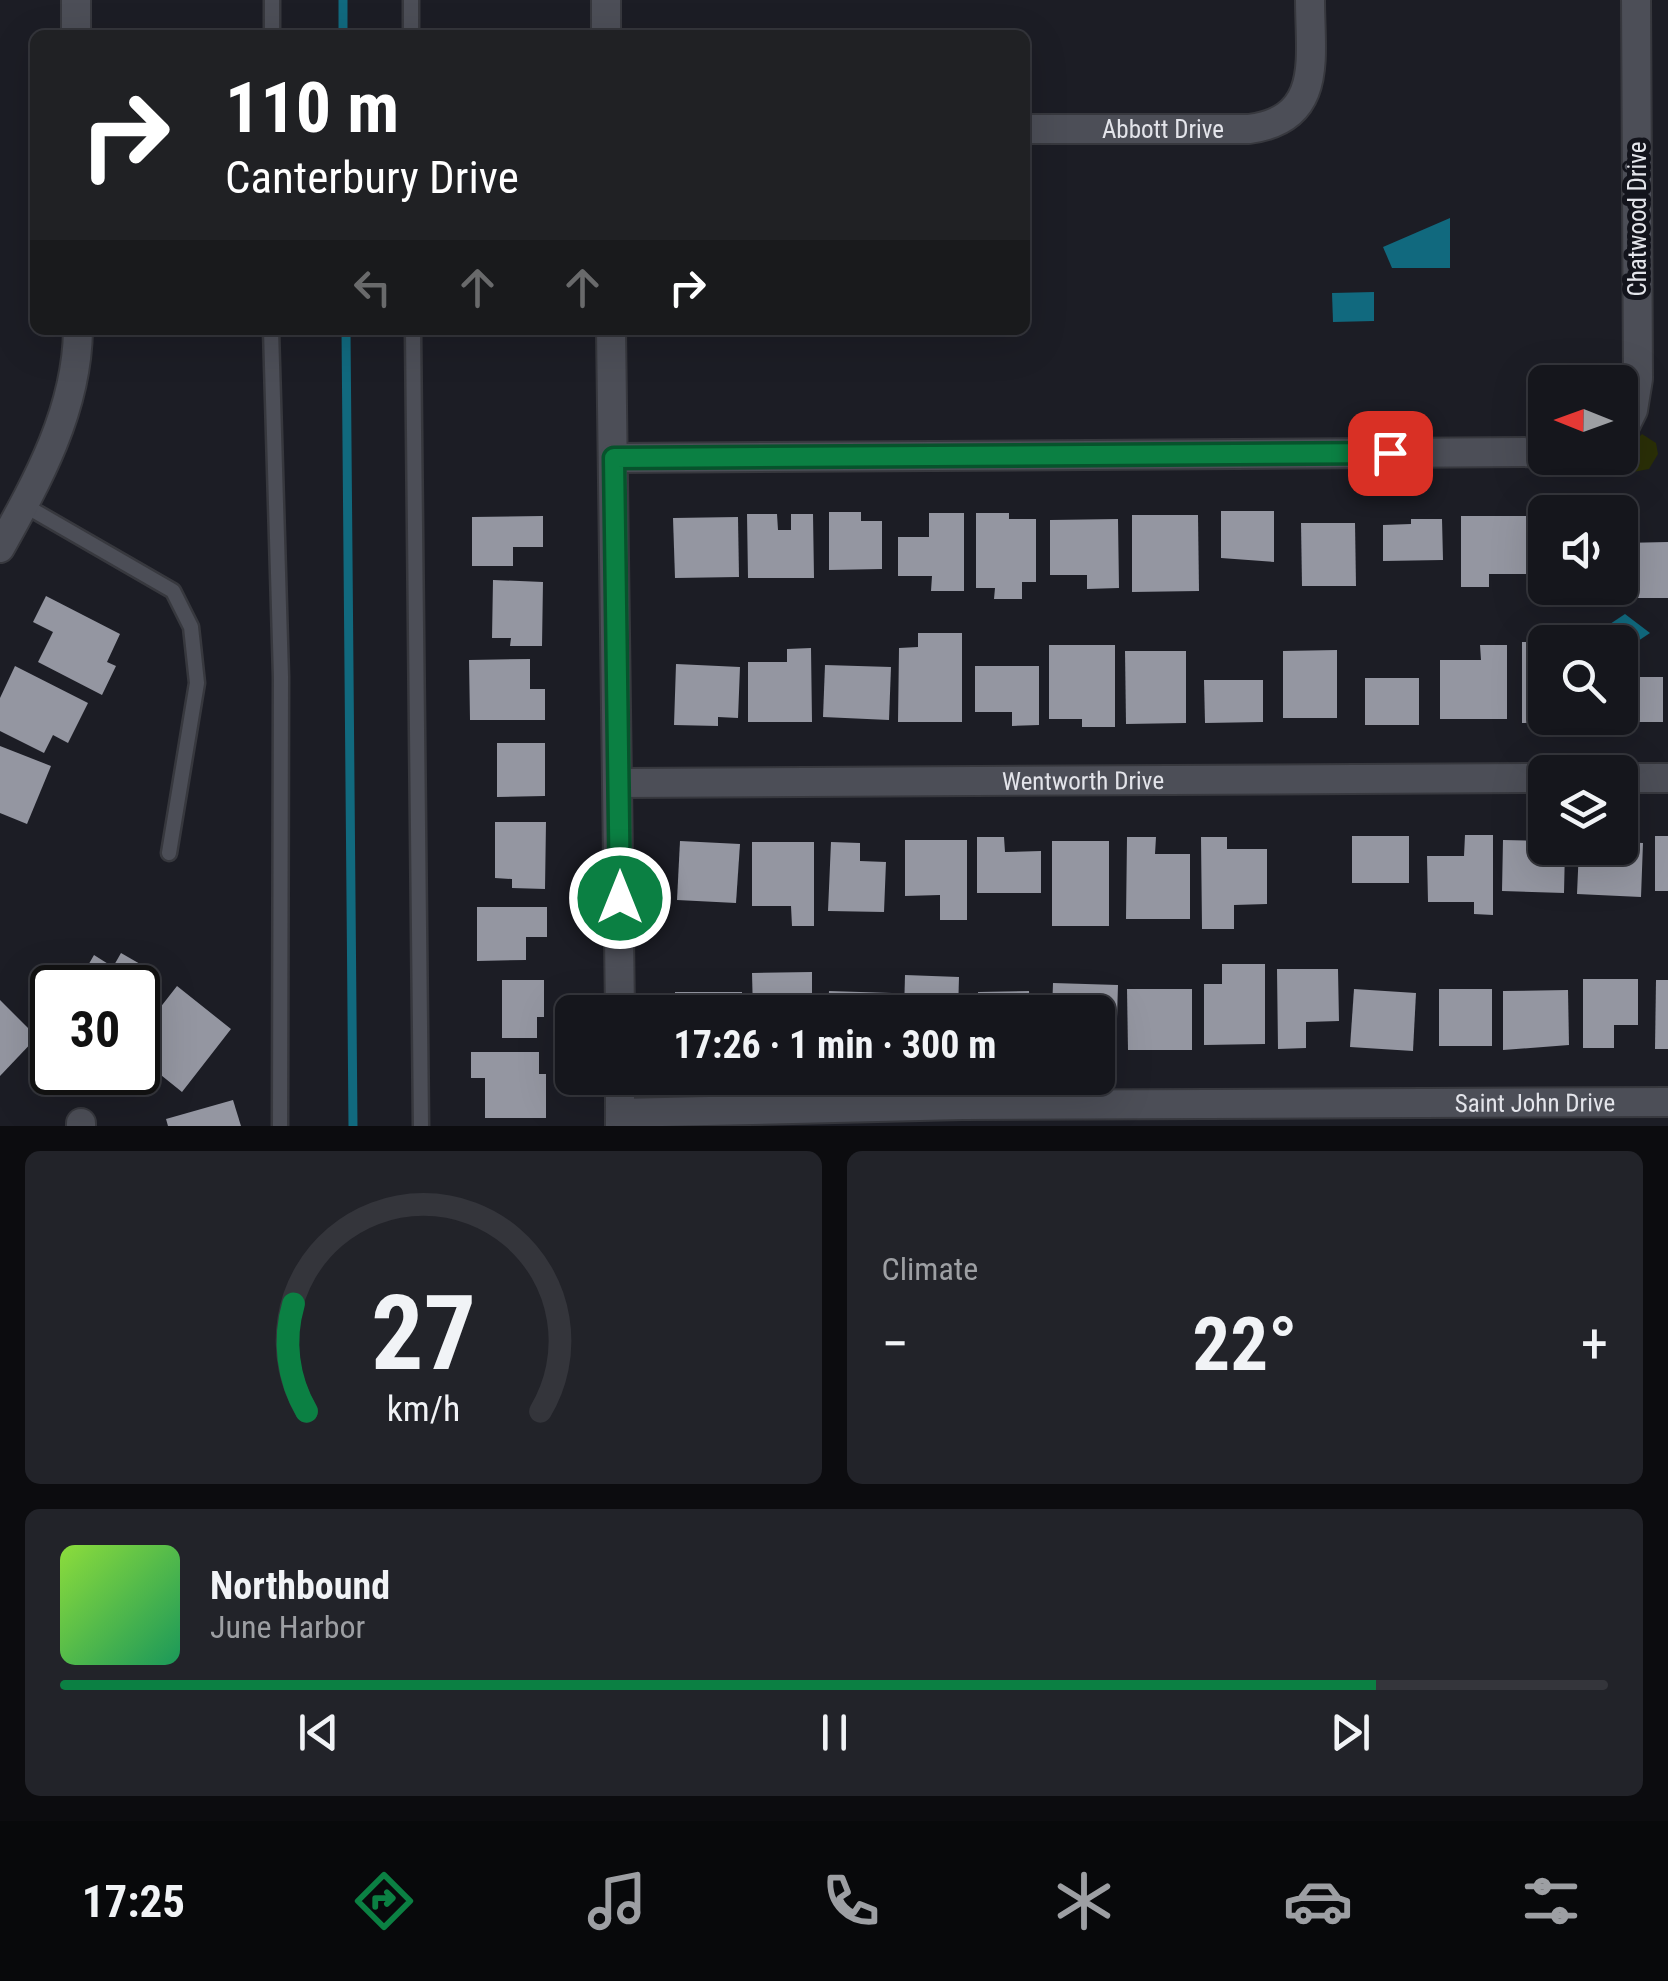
<!DOCTYPE html>
<html lang="en">
<head>
<meta charset="utf-8">
<style>
	body { margin:0; font-family:"Roboto Condensed",sans-serif; background:#222329; color:#f1f3f6; height:100vh; display:flex; flex-direction:column; font-size:38px; white-space:nowrap }
	* { box-sizing:border-box; margin:0 }
	p { font-size:32px; color:#9d9fa3 }
	.icon { flex:none; width:55px; height:55px; fill:none; stroke:currentColor; stroke-width:2; stroke-linecap:round; stroke-linejoin:round }
	.map { position:relative; height:1126px; overflow:hidden }
	.side { display:flex; flex-direction:column; gap:25px; padding:25px; background:#0c0c0f; flex:1 }
	.side>* { flex:none }
	.guide { position:absolute; left:30px; top:30px; width:1000px; height:305px; border-radius:15px; box-shadow:0 10px 40px #0002,0 0 0 2px #34353b; background:#202124; color:#fff; overflow:hidden }
	.needle { width:65px; rotate:271deg }
	.controls { position:absolute; left:1528px; top:365px; display:grid; gap:20px }
	.controls a { display:grid; place-items:center; width:110px; height:110px; border-radius:15px; background:#15161c; box-shadow:0 10px 40px #0002,0 0 0 2px #34353b; font-size:50px }
	.speed { position:absolute; left:30px; top:965px; display:flex; gap:20px; font-size:50px; font-weight:700; text-align:center }
	.speed>* { display:grid; place-content:center; width:130px; height:130px; border-radius:50%; background:#15161c; box-shadow:0 10px 40px #0002,0 0 0 2px #34353b; line-height:1 }
	.speed .limit { border:5px solid #111; border-radius:15px; background:#fff; color:#111 }
	.pin { position:absolute; display:grid; place-items:center; width:85px; height:85px; color:#fff; margin:-42px; border-radius:20px; box-shadow:0 5px 15px #0006 }
	.me { position:absolute; width:110px; margin:-55px; rotate:0deg; stroke-linejoin:round; filter:drop-shadow(0 0 8px #0008) }
	.turn { display:flex; align-items:center; gap:35px; height:210px; padding:0 30px; font-size:45px }
	.turn .icon { width:130px; height:130px; stroke-width:2.5 }
	.turn b { display:block; font-size:70px; line-height:85px }
	.lanes { display:flex; align-items:center; height:95px; padding:0 30px; background:#0003; justify-content:center; gap:50px; direction:ltr }
	.lanes .off { opacity:.35 }
	.big { font-size:75px; font-weight:700; line-height:1.1 }
	.side .tile { flex:1; display:flex; flex-direction:column; justify-content:center; gap:15px; min-width:0; padding:0 35px; border-radius:15px; background:#222329 }
	.side .dial { align-items:center; gap:0 }
	.dial svg { height:260px; overflow:visible; fill:none; stroke:#34353b; stroke-width:7; stroke-linecap:round; text-anchor:middle }
	.dial text { fill:#f1f3f6; stroke:none }
	.song { display:flex; align-items:center; gap:30px }
	.cover { width:120px; height:120px; border-radius:15px; background:linear-gradient(135deg,hsl(90 70% 55%),hsl(150 70% 35%)) }
	.played { height:10px; border-radius:5px; background:linear-gradient(90deg,#0b8043 85%,#34353b 85%) }
	.keys { display:flex; justify-content:space-around; direction:ltr }
	.heat { display:flex; justify-content:space-between; align-items:center; font-size:55px; direction:ltr }
	.side .tiles { flex:1; display:grid; gap:25px; grid-template-columns:1fr 1fr }
	.tile:last-child { grid-column:span 2 }
	.trip { position:absolute; left:555px; top:995px; width:560px; height:100px; border-radius:15px; background:#15161c; box-shadow:0 10px 40px #0002,0 0 0 2px #34353b; font-weight:700; line-height:100px; text-align:center }
	.tabs { display:flex; height:160px; justify-content:space-around; align-items:center; background:#08090b; color:#9d9fa3 }
	.tabs .icon { width:70px; height:70px }
	.tabs .selected { color:#0b8043 }
	.tabs b { font-size:45px; color:#f1f3f6 }
	.map>svg:first-child { display:block }
	.green { fill:#2a2f07 }
	.water { fill:#11697e }
	.lines { fill:none; stroke-linecap:round; stroke-linejoin:round }
	.stream { stroke:#11697e; stroke-width:9 }
	.building { fill:#9496a1 }
	.service-casing { stroke:#37383e; stroke-width:19 }
	.minor-casing { stroke:#37383e; stroke-width:32 }
	.service { stroke:#4c4e57; stroke-width:14 }
	.minor { stroke:#4c4e57; stroke-width:28 }
	.route-casing { stroke:#07532c; stroke-width:25 }
	.route { stroke:#0b8043; stroke-width:18 }
	.labels { text-anchor:middle; stroke-width:10; stroke-linejoin:round; paint-order:stroke }
	.street-label { font-size:25px; fill:#e3e4ea; stroke:#13141c }
</style>
</head>
<body>
<div class="map">
<svg width="1668" height="1126" viewBox="0 0 1668 1126">
	<rect width="100%" height="100%" fill="#1c1d25"/>
	<polygon class="green" points="1642,434 1656,443 1658,454 1649,469 1633,472 1619,458"/>
	<g class="water">
		<polygon points="1450,218 1450,268 1392,268 1383,247"/>
		<polygon points="1374,292 1374,321 1333,322 1332,293"/>
		<polygon points="1625,614 1650,633 1620,653 1620,642 1604,642 1595,634"/>
	</g>
	<g class="lines">
		<g class="stream">
			<polyline points="343,0 343,35"/>
			<polyline points="346,330 353,1126"/>
		</g>
	</g>
	<g class="building">
		<polygon points="1221,511 1274,511 1274,562 1221,558"/>
		<polygon points="829,512 861,512 861,521 882,521 882,569 829,570"/>
		<polygon points="929,513 964,513 964,591 931,591 932,576 898,576 898,537 929,537"/>
		<polygon points="976,513 1009,513 1009,519 1036,519 1036,582 1022,582 1022,599 994,599 995,588 976,588"/>
		<polygon points="747,514 777,514 778,530 791,530 791,514 813,514 814,578 748,578"/>
		<polygon points="1132,515 1198,515 1199,591 1132,592"/>
		<polygon points="543,516 543,547 513,547 513,566 472,566 472,517"/>
		<polygon points="1461,516 1527,516 1527,574 1489,574 1489,587 1461,587"/>
		<polygon points="738,517 739,577 675,578 673,518"/>
		<polygon points="1118,519 1119,588 1087,589 1087,575 1050,575 1050,520"/>
		<polygon points="1411,519 1442,519 1443,560 1383,561 1383,525 1411,524"/>
		<polygon points="1301,523 1355,523 1356,586 1302,586"/>
		<polygon points="1668,542 1668,598 1623,598 1622,543"/>
		<polygon points="493,580 543,582 542,646 510,646 511,638 492,638"/>
		<polygon points="46,596 120,634 107,662 116,666 102,695 38,662 53,632 33,622"/>
		<polygon points="918,633 962,633 962,722 898,722 899,648 918,647"/>
		<polygon points="1522,642 1545,642 1545,718 1554,718 1554,722 1522,723"/>
		<polygon points="1049,645 1115,645 1115,727 1082,727 1082,719 1049,719"/>
		<polygon points="1480,645 1507,645 1507,719 1440,719 1440,660 1481,660"/>
		<polygon points="811,648 812,722 748,722 748,662 787,662 787,649"/>
		<polygon points="1337,650 1337,718 1283,718 1283,651"/>
		<polygon points="1125,651 1186,651 1186,723 1126,724"/>
		<polygon points="530,659 530,689 545,689 545,720 470,720 469,660"/>
		<polygon points="676,664 740,667 738,718 718,717 718,726 674,725"/>
		<polygon points="825,665 891,667 889,720 823,717"/>
		<polygon points="15,666 88,703 68,743 53,735 44,753 0,731 0,698"/>
		<polygon points="975,666 1039,666 1039,725 1012,726 1012,712 975,712"/>
		<polygon points="1620,677 1663,677 1663,722 1609,722 1609,718 1620,718"/>
		<rect x="1365" y="678" width="54" height="47"/>
		<polygon points="1204,680 1263,680 1263,722 1205,723"/>
		<polygon points="497,743 545,743 545,796 497,797"/>
		<polygon points="0,746 51,766 27,824 0,813"/>
		<polygon points="495,822 546,822 545,889 512,888 512,879 495,878"/>
		<polygon points="1465,835 1493,835 1493,915 1474,914 1474,902 1428,902 1427,856 1464,856"/>
		<rect x="1352" y="836" width="57" height="47"/>
		<rect x="1655" y="836" width="13" height="55"/>
		<polygon points="977,837 1004,837 1005,852 1041,851 1041,893 977,893"/>
		<polygon points="1127,837 1156,837 1155,854 1190,854 1190,919 1126,919"/>
		<polygon points="1201,837 1227,837 1227,849 1267,849 1267,904 1234,905 1234,929 1202,929"/>
		<polygon points="905,840 967,840 967,920 940,920 940,895 905,896"/>
		<polygon points="1503,840 1545,841 1545,848 1565,848 1564,893 1502,891"/>
		<polygon points="680,841 740,844 736,903 677,900"/>
		<rect x="1052" y="841" width="57" height="85"/>
		<polygon points="752,842 814,842 814,926 792,926 791,906 752,906"/>
		<polygon points="831,842 860,843 860,861 886,862 884,912 828,911"/>
		<polygon points="1620,842 1643,843 1641,897 1577,894 1579,848 1620,848"/>
		<polygon points="477,907 547,907 547,937 526,937 526,960 477,961"/>
		<polygon points="121,953 161,976 138,1017 138,988 75,988 94,955 113,967"/>
		<polygon points="1222,964 1265,964 1265,1044 1204,1045 1204,984 1222,984"/>
		<polygon points="1277,969 1338,969 1339,1021 1306,1022 1306,1048 1278,1049"/>
		<polygon points="812,972 812,1012 753,1012 752,973"/>
		<polygon points="905,975 959,977 958,1012 904,1012"/>
		<polygon points="1583,979 1638,979 1638,1025 1614,1025 1614,1048 1583,1048"/>
		<polygon points="502,980 544,980 544,1017 537,1017 537,1038 502,1038"/>
		<polygon points="1656,980 1668,980 1668,1049 1655,1049"/>
		<polygon points="1053,983 1118,985 1116,1052 1098,1052 1098,1012 1052,1012"/>
		<polygon points="177,986 231,1029 182,1092 151,1067 147,1073 138,1066 138,1036"/>
		<polygon points="1127,989 1192,989 1192,1050 1128,1050"/>
		<polygon points="1354,989 1416,993 1413,1051 1350,1047"/>
		<rect x="1439" y="989" width="53" height="57"/>
		<polygon points="1568,990 1569,1045 1503,1050 1503,991"/>
		<polygon points="829,991 892,993 892,1012 828,1012"/>
		<polygon points="1029,991 1030,1012 979,1012 978,992"/>
		<rect x="675" y="992" width="67" height="20"/>
		<polygon points="0,1000 37,1037 0,1076"/>
		<polygon points="471,1052 539,1052 539,1074 546,1074 546,1118 485,1118 485,1078 471,1078"/>
		<polygon points="233,1100 241,1126 168,1126 166,1119"/>
	</g>
	<g class="lines">
		<defs>
			<g id="service">
				<polyline points="272,0 272,35"/>
				<polyline points="411,0 411,35"/>
				<polyline points="271,330 281,677 280,1126"/>
				<polyline points="413,330 421,1126"/>
				<polyline points="24,505 173,591 191,627 197,683 169,853"/>
			</g>
			<g id="minor">
				<polyline points="76,0 76,35"/>
				<polyline points="606,0 606,35"/>
				<path id="s1" d="M1025,129H1249C1324,119 1310,58 1310,0"/>
				<polyline points="611,330 620,1012"/>
				<polyline points="1620,436 1633,410 1638,379 1636,0"/>
				<polyline points="613,458 1545,452"/>
				<path d="M0,548C38,480 77,410 78,330"/>
				<polyline points="1620,778 1668,778"/>
				<path id="s2" d="M621,783L1545,778"/>
				<polyline points="620,1078 620,1126"/>
				<path id="s3" d="M620,1113L963,1105L1668,1102"/>
				<polyline points="81,1123 81,1126"/>
			</g>
		</defs>
		<use href="#service" class="service-casing"/>
		<use href="#minor" class="minor-casing"/>
		<use href="#service" class="service"/>
		<use href="#minor" class="minor"/>
	</g>
	<g class="lines">
		<defs>
			<polyline id="route" points="620,898 614,458 1390,453"/>
		</defs>
		<use href="#route" class="route-casing"/>
		<use href="#route" class="route"/>
	</g>
	<g class="labels">
		<g class="street-label">
			<text dy="9" stroke="none"><textPath href="#s1" startOffset="138">Abbott Drive</textPath></text>
			<text transform="translate(1637 219) rotate(-90)" y="9">Chatwood Drive</text>
			<text dy="9" stroke="none"><textPath href="#s2" startOffset="462">Wentworth Drive</textPath></text>
			<text dy="9" stroke="none"><textPath href="#s3" startOffset="915">Saint John Drive</textPath></text>
		</g>
	</g>
</svg>
<div class="controls">
<a><svg class="needle" viewBox="-14 -14 28 28"><path d="M0-13l5 13h-10z" fill="#e53935"/><path d="M0 13l5-13h-10z" fill="#9d9fa3"/></svg></a>
<a><svg class="icon" aria-label="sound" viewBox="0 0 24 24"><path d="M4 9h4l5-4v14l-5-4H4zM17 9q2 3 0 6"/></svg></a>
<a><svg class="icon" aria-label="search" viewBox="0 0 24 24"><circle cx="10" cy="10" r="6"/><path d="M15 15l6 6"/></svg></a>
<a><svg class="icon" aria-label="layers" viewBox="0 0 24 24"><path d="M12 4l9 5-9 5-9-5zM3 14l9 5 9-5"/></svg></a>
</div>
<div class="speed"><div class="limit">30</div></div>
<div class="pin" style="left:1390px;top:453px;background:#d93025"><svg class="icon" aria-label="arrive" viewBox="0 0 24 24"><path d="M6 21V4h12l-3 4 3 4H6"/></svg></div>
<svg class="me" style="left:620px;top:898px" viewBox="-20 -20 40 40"><circle r="17" fill="#0b8043" stroke="#fff" stroke-width="3"/><path d="M0-11L8 9 0 5-8 9z" fill="#fff"/></svg>
<div class="trip">17:26 · 1 min · 300 m</div>
<div class="guide">
<div class="turn"><svg class="icon" aria-label="right" viewBox="0 0 24 24"><path d="M7 20v-9h11M14 6l5 5-5 5"/></svg><div><b>110 m</b>Canterbury Drive</div></div>
<div class="lanes"><svg class="icon off" aria-label="left" viewBox="0 0 24 24"><path d="M17 20v-9H6M10 6l-5 5 5 5"/></svg><svg class="icon off" aria-label="ahead" viewBox="0 0 24 24"><path d="M12 20V5M6 11l6-6 6 6"/></svg><svg class="icon off" aria-label="ahead" viewBox="0 0 24 24"><path d="M12 20V5M6 11l6-6 6 6"/></svg><svg class="icon" aria-label="right" viewBox="0 0 24 24"><path d="M7 20v-9h11M14 6l5 5-5 5"/></svg></div>
</div>
</div>
<section class="side">
<div class="tiles">
<div class="tile dial"><svg viewBox="0 0 100 80">
<path d="M14 69A42 42 0 1 1 86 69"/>
<path d="M14 69A42 42 0 0 1 10 36" stroke="#0b8043"/>
<text x="50" y="56" font-size="32" font-weight="700">27</text>
<text x="50" y="72" font-size="11">km/h</text>
</svg></div>
<div class="tile"><p>Climate</p>
<div class="heat"><a>−</a><b class="big">22°</b><a>+</a></div>
</div>
<div class="tile">
<div class="song"><i class="cover"></i><div><b>Northbound</b><p>June Harbor</p></div></div>
<div class="played"></div>
<div class="keys"><svg class="icon" aria-label="previous" viewBox="0 0 24 24"><path d="M18 5L8 12l10 7zM5 5v14"/></svg><svg class="icon" aria-label="pause" viewBox="0 0 24 24"><path d="M8 5v14M16 5v14"/></svg><svg class="icon" aria-label="next" viewBox="0 0 24 24"><path d="M6 5l10 7-10 7zM19 5v14"/></svg></div>
</div>
</div>
</section>
<nav class="tabs">
<b>17:25</b>
<svg class="icon selected" aria-label="directions" viewBox="0 0 24 24"><path d="M12 3l9 9-9 9-9-9zM9 14v-3h6M13 9l2 2-2 2"/></svg>
<svg class="icon" aria-label="music" viewBox="0 0 24 24"><path d="M9 18V5l10-2v13"/><circle cx="6" cy="18" r="3"/><circle cx="16" cy="16" r="3"/></svg>
<svg class="icon" aria-label="phone" viewBox="0 0 24 24"><path d="M5 4h4l2 5-3 2q2 4 5 5l2-3 5 2v4C11 20 4 13 5 4z"/></svg>
<svg class="icon" aria-label="climate" viewBox="0 0 24 24"><path d="M12 3v18M4 7l16 10M4 17L20 7"/></svg>
<svg class="icon" aria-label="car" viewBox="0 0 24 24"><path d="M5 17H2v-5l4-1 3-4h7l3 4 3 1v5h-3M9 17h6M6 11h13"/><circle cx="7" cy="17" r="2"/><circle cx="17" cy="17" r="2"/></svg>
<svg class="icon" aria-label="filters" viewBox="0 0 24 24"><path d="M4 7h16M4 17h16"/><circle cx="9" cy="7" r="2"/><circle cx="15" cy="17" r="2"/></svg>
</nav>
</body>
</html>
